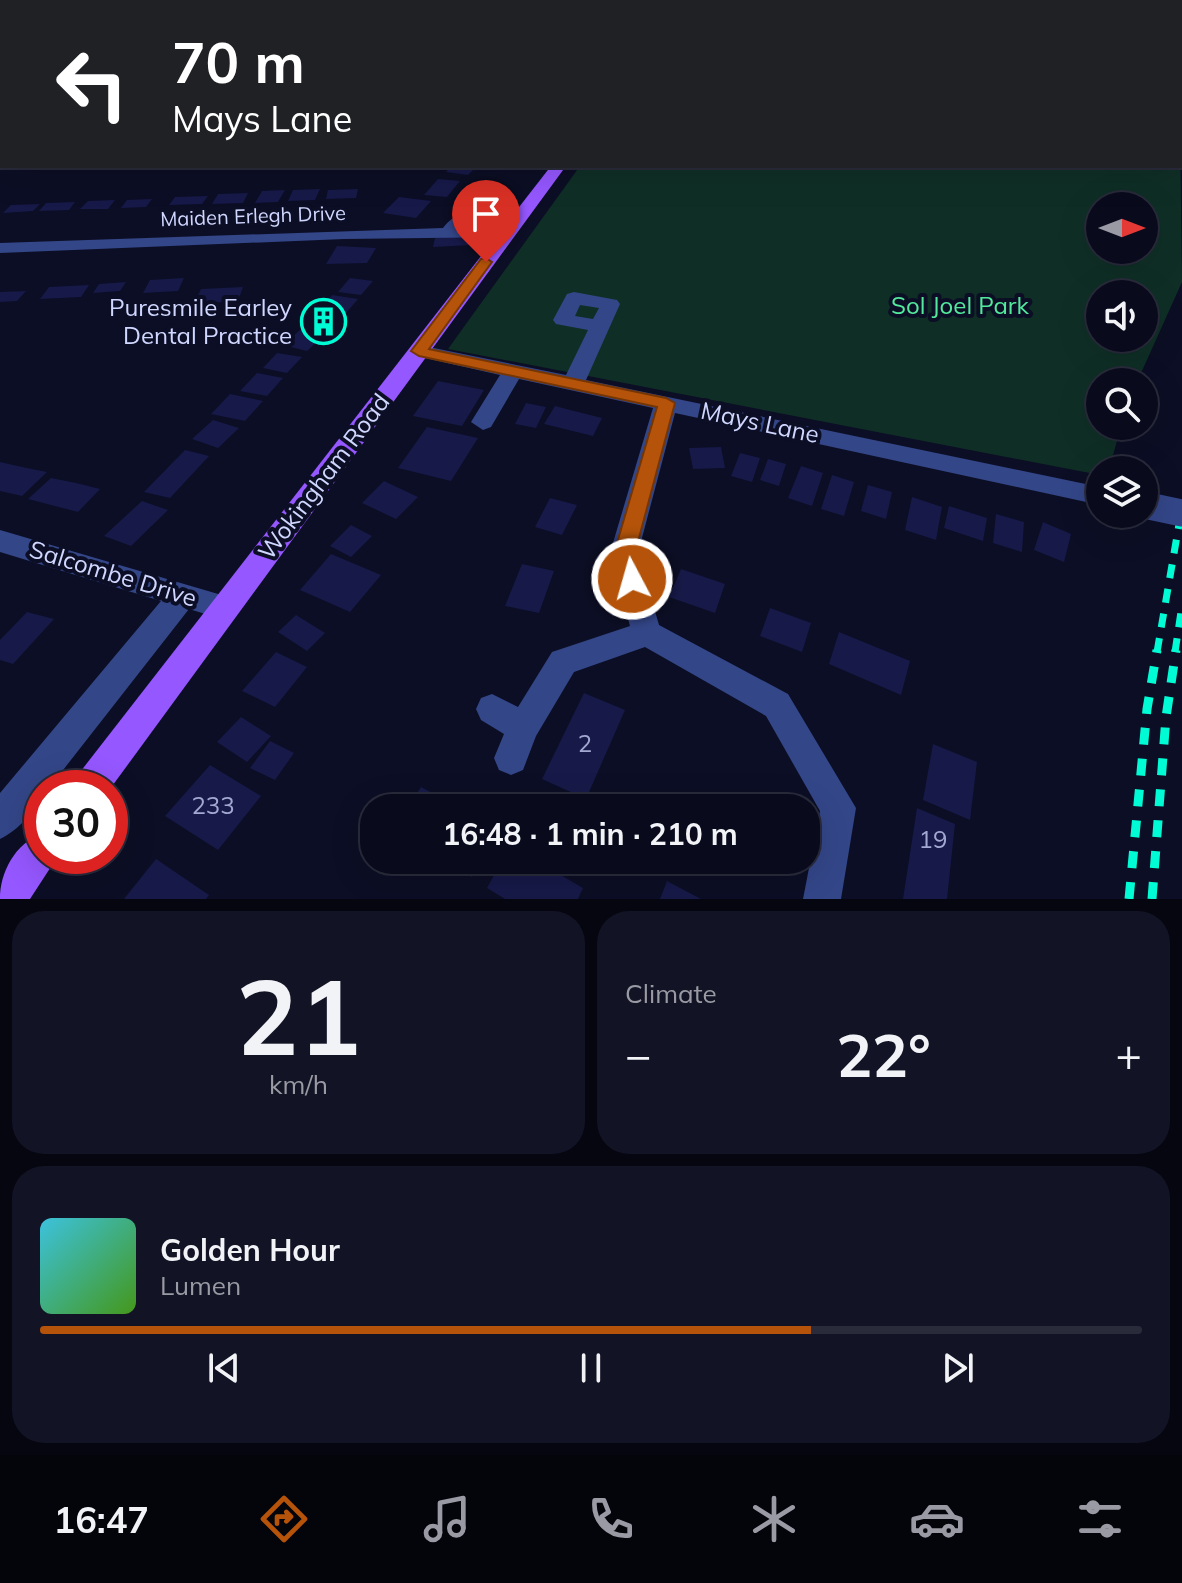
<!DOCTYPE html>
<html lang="en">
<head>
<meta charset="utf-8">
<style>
	body { margin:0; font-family:Mulish,sans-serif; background:#121325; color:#f1f3f6; height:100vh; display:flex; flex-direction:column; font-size:30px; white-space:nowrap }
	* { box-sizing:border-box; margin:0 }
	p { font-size:26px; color:#999aa3 }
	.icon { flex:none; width:44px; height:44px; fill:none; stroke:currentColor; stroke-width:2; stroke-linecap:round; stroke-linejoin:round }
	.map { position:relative; height:899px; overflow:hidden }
	.side { display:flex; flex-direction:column; gap:12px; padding:12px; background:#05060f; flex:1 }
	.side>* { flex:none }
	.banner { position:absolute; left:0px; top:0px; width:1182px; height:168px; box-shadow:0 8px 32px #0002,0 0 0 2px #292b3b; background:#202124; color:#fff; overflow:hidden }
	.needle { width:52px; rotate:90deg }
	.buttons { position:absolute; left:1086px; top:192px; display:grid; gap:16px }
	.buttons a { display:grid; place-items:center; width:72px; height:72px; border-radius:50%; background:#090a1c; box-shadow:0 8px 32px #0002,0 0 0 2px #292b3b; font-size:40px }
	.speed { position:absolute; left:24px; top:770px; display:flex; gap:16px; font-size:40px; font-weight:700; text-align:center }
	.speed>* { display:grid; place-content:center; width:104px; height:104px; border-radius:50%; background:#090a1c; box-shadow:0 8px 32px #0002,0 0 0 2px #292b3b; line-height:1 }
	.speed .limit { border:12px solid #d22; background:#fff; color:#111 }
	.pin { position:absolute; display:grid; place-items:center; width:68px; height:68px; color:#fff; margin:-82px -34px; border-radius:50% 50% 50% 0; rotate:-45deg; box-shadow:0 0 8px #0007 }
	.pin .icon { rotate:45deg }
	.me { position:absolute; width:88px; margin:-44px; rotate:354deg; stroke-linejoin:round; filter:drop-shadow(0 0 6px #0008) }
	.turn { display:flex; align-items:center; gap:28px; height:168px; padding:0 40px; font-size:36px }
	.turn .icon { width:104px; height:104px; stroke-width:2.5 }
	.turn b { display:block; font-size:56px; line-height:68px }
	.big { font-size:60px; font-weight:700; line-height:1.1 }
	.side .tile { flex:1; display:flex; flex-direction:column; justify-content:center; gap:12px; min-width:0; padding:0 28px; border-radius:32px; background:#121325 }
	.side .dial { align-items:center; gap:0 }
	.dial b { font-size:104px; line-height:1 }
	.song { display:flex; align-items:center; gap:24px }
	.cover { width:96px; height:96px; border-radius:12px; background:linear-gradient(135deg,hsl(190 70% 55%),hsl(100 70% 35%)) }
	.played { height:8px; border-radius:4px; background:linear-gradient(90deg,#b45309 70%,#292b3b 70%) }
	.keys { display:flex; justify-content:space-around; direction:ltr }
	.heat { display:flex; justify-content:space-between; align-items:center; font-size:44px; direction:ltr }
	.side .tiles { flex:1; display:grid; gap:12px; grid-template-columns:1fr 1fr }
	.tile:last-child { grid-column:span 2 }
	.trip { position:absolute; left:360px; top:794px; width:460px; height:80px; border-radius:32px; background:#090a1c; box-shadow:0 8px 32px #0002,0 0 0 2px #292b3b; font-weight:700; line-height:80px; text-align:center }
	.dock { display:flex; height:128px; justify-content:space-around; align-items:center; background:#04040b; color:#999aa3 }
	.dock .icon { width:56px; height:56px }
	.dock .active { color:#b45309 }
	.dock b { font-size:36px; color:#f1f3f6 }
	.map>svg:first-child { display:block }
	.green { fill:#0f2f26; fill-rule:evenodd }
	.building { fill:#171948 }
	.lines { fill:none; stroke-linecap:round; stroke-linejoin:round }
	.minor { fill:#334688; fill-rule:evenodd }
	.major { fill:#9557ff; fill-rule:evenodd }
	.rail-far1 { stroke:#00fbd4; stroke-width:7; stroke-dasharray:14 11; stroke-linecap:butt }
	.rail { stroke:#00fbd4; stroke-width:9; stroke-dasharray:17 14; stroke-linecap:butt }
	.minor-bridge { stroke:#334688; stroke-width:27 }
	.route { fill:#b45309; stroke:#753606; stroke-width:2 }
	.labels { text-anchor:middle; stroke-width:8; stroke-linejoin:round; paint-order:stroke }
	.far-street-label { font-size:20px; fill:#d0d7ff; stroke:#0c0e25 }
	.park-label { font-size:24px; fill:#52e99d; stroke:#0c0e25 }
	.poi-label { font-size:24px; fill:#d0d7ff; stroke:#0c0e25; text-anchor:end }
	.street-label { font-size:24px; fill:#d0d7ff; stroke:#0c0e25 }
	.near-number-label { font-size:24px; fill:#a2a8d1 }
</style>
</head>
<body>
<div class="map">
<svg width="1182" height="899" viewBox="0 0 1182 899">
	<rect width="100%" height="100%" fill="#0c0e25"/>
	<path class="green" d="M1180,133L1182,282L1137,382H1100V426H1121L1109,470H1100V475L448,349L580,166H1180ZM1100,206H1144V250H1100ZM1100,294H1144V338H1100Z"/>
	<g class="building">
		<polygon points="452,166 477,166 468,175 446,172"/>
		<polygon points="438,179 460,181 447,197 424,195"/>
		<polygon points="320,189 315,200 288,201 293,190"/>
		<polygon points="358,189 356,198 326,199 328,190"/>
		<polygon points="285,190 278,202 255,203 262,191"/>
		<polygon points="248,193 243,203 212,204 218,194"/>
		<polygon points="208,196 202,204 169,205 175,197"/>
		<polygon points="399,197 431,201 416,218 383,213"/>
		<polygon points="152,199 146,207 121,208 127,200"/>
		<polygon points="115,200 108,209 80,209 88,201"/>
		<polygon points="75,202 69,210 39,211 46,203"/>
		<polygon points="40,204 33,211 3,213 11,205"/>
		<polygon points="466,232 466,238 472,238 472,245 433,247 435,238 441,238 442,233"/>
		<polygon points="337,246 376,248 367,263 326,264"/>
		<polygon points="184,278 178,291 143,293 150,280"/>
		<polygon points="350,278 373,281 361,295 338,292"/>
		<polygon points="126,282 120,291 93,293 99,284"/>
		<polygon points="89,285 81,297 40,299 49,287"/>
		<polygon points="243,287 238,301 194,304 201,289"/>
		<polygon points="26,291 17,301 0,302 0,292"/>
		<polygon points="332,295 358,299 346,313 320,309"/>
		<polygon points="319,313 342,318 327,332 304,327"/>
		<polygon points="300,330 323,336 307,351 283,345"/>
		<polygon points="277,353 302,357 287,373 263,368"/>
		<polygon points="257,373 283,378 267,396 240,391"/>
		<polygon points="438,381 484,390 462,426 413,416"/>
		<polygon points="230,394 263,401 245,421 211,414"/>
		<polygon points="526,403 546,407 536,428 515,424"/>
		<polygon points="555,406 578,412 602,418 593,436 544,424"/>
		<polygon points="213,420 239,428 218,448 192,439"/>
		<polygon points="427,427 478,438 451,481 398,468"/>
		<polygon points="721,447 725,468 693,469 689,448"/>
		<polygon points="185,450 209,456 170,498 144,492"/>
		<polygon points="740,453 760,458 752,482 731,476"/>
		<polygon points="768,459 786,464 779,486 760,480"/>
		<polygon points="0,462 22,467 47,472 22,496 0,491"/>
		<polygon points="801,466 823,473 812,506 788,498"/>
		<polygon points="832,475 854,482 844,516 821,509"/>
		<polygon points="51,478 76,483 100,489 78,512 28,499"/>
		<polygon points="384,481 418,497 396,519 362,503"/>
		<polygon points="868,485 892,492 886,519 861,511"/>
		<polygon points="912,497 942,507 936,540 905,530"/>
		<polygon points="550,498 577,505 562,535 535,527"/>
		<polygon points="142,501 168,510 131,546 104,536"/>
		<polygon points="949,506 987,518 983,541 944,528"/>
		<polygon points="996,514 1024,522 1022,552 993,543"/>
		<polygon points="1043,522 1071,534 1064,562 1034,550"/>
		<polygon points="351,525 372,536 351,557 330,546"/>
		<polygon points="331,554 381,575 350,612 300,590"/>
		<polygon points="522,564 554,571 539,613 505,606"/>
		<polygon points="681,569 725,584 715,613 669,597"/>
		<polygon points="770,608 811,623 802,652 760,636"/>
		<polygon points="27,612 54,619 13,664 0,660 0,640"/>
		<polygon points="296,615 325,633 307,651 278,632"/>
		<polygon points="839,632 910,661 901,695 829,664"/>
		<polygon points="276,652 307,667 275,707 242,691"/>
		<polygon points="584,693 625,710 586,799 542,779"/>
		<polygon points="241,717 271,736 247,762 217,742"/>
		<polygon points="270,741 294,753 275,780 250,768"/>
		<polygon points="933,744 977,762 970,820 923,800"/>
		<polygon points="210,765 261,796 218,850 165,816"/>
		<polygon points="421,787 447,801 459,808 408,808"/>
		<polygon points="917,808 955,824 947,899 903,899"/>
		<polygon points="156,859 209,895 206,899 124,899"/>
		<polygon points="443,860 481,860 472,877"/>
		<polygon points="502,860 535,860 583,888 578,899 505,899 487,888"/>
		<polygon points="699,860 737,860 732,876"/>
		<polygon points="667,881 701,899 660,899"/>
	</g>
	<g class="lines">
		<g class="minor">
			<polygon points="592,0 610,0 612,2 594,2"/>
			<polygon points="653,0 663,0 652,2"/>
			<polygon points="725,0 743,0 745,2 727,2"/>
			<polygon points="941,0 952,0 954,2 943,2"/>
			<polygon points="1067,0 1079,0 1080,1 1069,2"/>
			<polygon points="2,64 2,72 0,73 0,65"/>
			<rect x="1180" y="90" width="2" height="8"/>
			<rect x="0" y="104" width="2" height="8"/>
			<path d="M478,184L501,187L503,197C488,217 469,216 460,228H508L514,229V237L344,239L0,253V243L443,228C456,211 473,211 487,196L472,192V186Z"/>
			<path d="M574,292L617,300L620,304L586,380L1100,487V505L675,413L638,553L659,625L788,694L856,808L841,899H803L820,811L766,716L645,647L574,672L536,736L523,770L511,775L499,770L494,758L504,734L481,720L476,709L481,698L492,694L518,707L552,652L630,626L610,553L653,408L519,379L491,427L483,430L471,422L500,375L412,355L409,351L419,345L566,375L588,330L556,324L553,320L567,294ZM580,305L599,308L593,319L575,316Z"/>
			<path d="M0,530L225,596L235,599L240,608L235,617L225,620L189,609L49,788H42C42,807 16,832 0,839V793L161,601L0,552Z"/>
		</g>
		<g class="major">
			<polygon points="432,0 470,0 472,2 434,2"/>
			<rect x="1180" y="80" width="2" height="8"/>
			<polygon points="551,166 566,166 110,789 72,788 77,776"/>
			<path d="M42,833V856H58L30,899H0C0,872 15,844 42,833Z"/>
		</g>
		<g class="rail-far1">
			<polyline points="1157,652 1182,507"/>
			<polyline points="1175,652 1182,605"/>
		</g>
		<g class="rail">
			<polyline points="1129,899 1147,709 1157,650"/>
			<polyline points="1152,899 1166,717 1176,650"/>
		</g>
		<polyline class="minor-bridge" points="1144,505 1182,513"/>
	</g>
	<polygon class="route" points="486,258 492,262 429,349 666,398 675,403 635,553 642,579 639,586 624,586 614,553 657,407 419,356 411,351 481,259"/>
	<defs>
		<symbol id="building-ring" viewBox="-11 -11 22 22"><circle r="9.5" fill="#0c0e25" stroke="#00fbd4" stroke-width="1.5"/><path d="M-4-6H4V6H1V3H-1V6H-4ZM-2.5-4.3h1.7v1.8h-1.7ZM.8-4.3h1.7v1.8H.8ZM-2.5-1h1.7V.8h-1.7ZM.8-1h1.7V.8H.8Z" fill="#00fbd4"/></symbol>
	</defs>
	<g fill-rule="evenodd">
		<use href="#building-ring" x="298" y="296" width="51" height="51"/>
	</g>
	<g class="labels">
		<g class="far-street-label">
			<text transform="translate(253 216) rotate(-2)" y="7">Maiden Erlegh Drive</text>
		</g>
		<g class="park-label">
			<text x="960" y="314">Sol Joel Park</text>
		</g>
		<g class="poi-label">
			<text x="292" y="316">Puresmile Earley<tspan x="292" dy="28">Dental Practice</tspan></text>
		</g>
		<g class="street-label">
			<text transform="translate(760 423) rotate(12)" y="8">Mays Lane</text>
			<text transform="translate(324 477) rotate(-53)" y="8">Wokingham Road</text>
			<text transform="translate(113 574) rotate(17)" y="8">Salcombe Drive</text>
		</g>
		<g class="near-number-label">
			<text x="585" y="752">2</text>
			<text x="213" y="814">233</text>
			<text x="933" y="848">19</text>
		</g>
	</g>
</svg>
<div class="buttons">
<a><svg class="needle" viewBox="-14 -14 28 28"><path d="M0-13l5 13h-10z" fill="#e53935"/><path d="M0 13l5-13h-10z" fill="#999aa3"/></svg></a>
<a><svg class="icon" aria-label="sound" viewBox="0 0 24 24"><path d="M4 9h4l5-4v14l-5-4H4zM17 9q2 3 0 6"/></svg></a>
<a><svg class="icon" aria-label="search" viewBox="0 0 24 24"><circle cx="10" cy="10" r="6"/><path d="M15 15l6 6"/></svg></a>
<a><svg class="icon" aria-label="layers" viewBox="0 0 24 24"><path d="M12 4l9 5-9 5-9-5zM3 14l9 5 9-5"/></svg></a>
</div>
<div class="speed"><div class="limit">30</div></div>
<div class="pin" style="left:486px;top:262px;background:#d93025"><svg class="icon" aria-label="arrive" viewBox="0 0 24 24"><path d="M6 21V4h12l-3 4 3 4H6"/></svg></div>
<svg class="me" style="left:632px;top:579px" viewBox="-20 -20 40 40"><circle r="17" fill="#b45309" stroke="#fff" stroke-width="3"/><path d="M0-11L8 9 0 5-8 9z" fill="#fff"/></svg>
<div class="trip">16:48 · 1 min · 210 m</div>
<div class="banner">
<div class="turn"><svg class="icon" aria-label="left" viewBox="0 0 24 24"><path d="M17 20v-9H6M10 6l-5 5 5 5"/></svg><div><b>70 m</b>Mays Lane</div></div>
</div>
</div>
<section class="side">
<div class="tiles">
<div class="tile dial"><b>21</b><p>km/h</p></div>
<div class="tile"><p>Climate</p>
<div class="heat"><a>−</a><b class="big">22°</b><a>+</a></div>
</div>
<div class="tile">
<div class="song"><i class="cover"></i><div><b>Golden Hour</b><p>Lumen</p></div></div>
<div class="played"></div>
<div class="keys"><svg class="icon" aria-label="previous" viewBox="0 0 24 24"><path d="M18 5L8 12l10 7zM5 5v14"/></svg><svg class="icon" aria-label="pause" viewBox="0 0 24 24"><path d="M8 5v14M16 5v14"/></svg><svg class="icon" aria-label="next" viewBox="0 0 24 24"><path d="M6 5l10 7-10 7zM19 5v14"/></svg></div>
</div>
</div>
</section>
<nav class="dock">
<b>16:47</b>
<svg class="icon active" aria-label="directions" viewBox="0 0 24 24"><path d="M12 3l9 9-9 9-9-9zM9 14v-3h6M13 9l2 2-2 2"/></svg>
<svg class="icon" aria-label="music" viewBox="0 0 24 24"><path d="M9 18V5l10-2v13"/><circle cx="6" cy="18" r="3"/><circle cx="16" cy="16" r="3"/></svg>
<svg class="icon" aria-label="phone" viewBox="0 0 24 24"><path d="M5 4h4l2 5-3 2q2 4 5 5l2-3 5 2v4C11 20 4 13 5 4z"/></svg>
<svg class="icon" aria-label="climate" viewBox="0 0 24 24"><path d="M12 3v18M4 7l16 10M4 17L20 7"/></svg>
<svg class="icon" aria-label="car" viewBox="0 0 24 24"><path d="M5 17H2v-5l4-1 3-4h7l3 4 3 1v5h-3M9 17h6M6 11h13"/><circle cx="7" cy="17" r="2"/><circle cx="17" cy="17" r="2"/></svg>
<svg class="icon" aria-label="filters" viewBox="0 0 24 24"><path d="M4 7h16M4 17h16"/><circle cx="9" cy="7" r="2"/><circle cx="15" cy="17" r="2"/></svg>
</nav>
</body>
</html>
